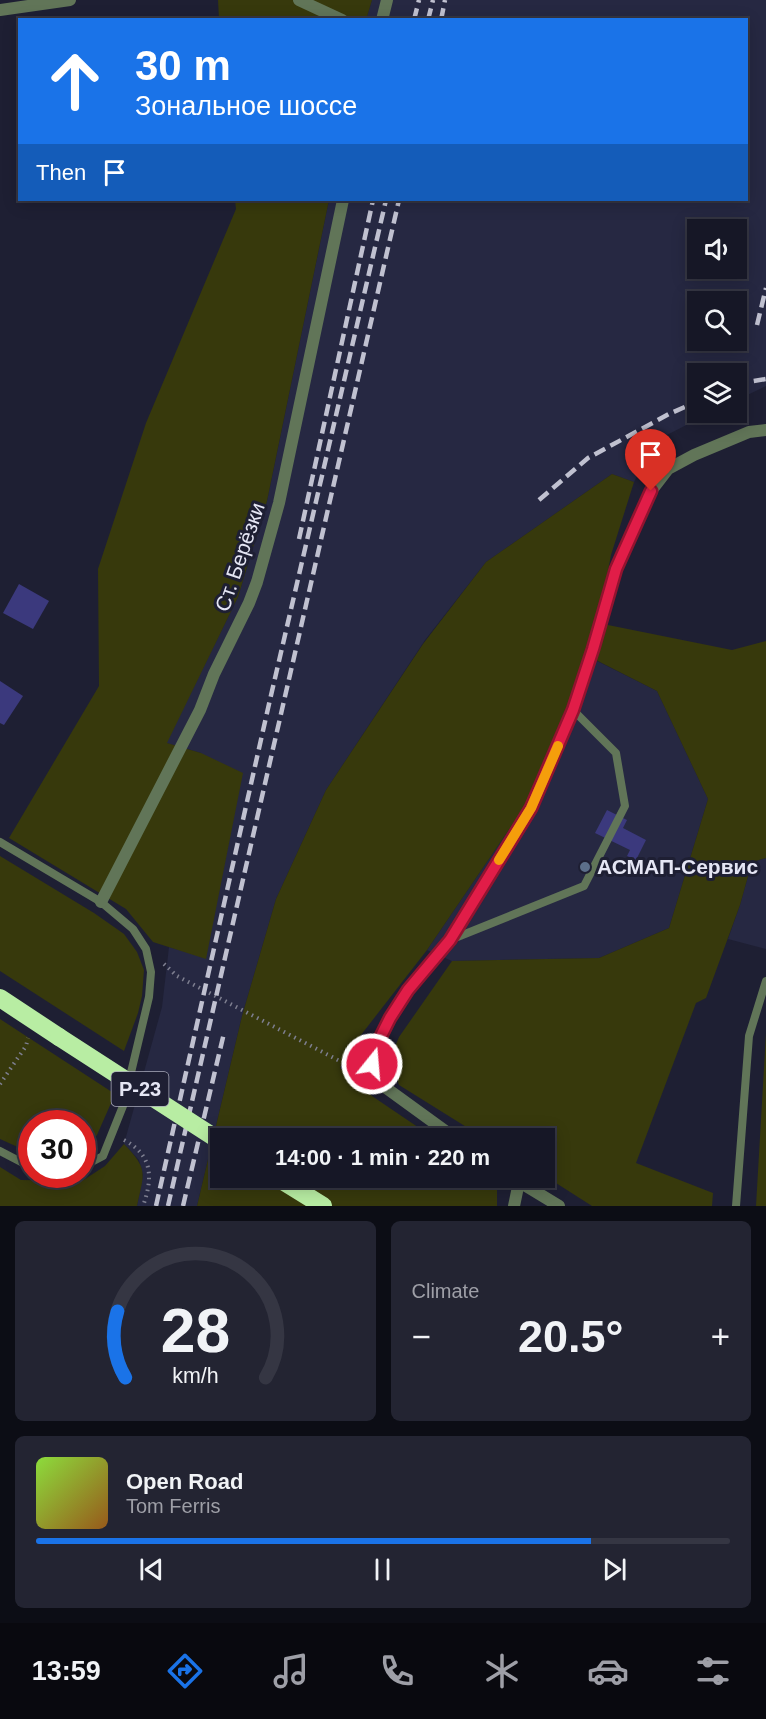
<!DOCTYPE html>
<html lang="en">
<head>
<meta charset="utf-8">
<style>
	body { margin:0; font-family:Helvetica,sans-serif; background:#232432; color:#f1f3f6; height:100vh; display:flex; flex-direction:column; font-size:22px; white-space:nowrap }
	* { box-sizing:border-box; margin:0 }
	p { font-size:20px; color:#9e9fa7 }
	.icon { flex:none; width:33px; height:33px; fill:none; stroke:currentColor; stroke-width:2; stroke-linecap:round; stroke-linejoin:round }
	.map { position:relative; height:1206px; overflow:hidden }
	.sheet { display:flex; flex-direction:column; gap:15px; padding:15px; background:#0c0d15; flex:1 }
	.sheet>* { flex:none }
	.banner { position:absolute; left:18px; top:18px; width:730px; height:183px; border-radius:0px; box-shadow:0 3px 15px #0003,0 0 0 2px #353643; background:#1a73e8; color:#fff; overflow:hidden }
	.tools { position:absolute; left:687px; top:219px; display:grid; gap:12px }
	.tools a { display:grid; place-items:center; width:60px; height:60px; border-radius:0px; background:#161726; box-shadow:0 3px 15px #0003,0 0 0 2px #353643; font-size:30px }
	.speed { position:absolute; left:18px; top:1110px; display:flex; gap:12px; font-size:30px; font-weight:700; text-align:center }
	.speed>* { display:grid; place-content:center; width:78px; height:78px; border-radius:50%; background:#161726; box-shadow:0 3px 15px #0003,0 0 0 2px #353643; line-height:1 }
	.speed .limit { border:9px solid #d22; background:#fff; color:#111 }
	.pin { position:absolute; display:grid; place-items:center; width:51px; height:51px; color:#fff; margin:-62px -26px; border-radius:50% 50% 50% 0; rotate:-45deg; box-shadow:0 0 6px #0007 }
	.pin .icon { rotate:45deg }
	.me { position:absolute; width:66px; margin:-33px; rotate:17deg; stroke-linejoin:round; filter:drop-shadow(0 0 4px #0008) }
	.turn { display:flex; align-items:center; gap:21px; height:126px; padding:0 18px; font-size:27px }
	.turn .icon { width:78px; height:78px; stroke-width:2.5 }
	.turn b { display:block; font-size:42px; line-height:51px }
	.then { display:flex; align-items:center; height:57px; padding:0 18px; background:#0003; gap:12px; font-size:22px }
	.big { font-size:45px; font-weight:600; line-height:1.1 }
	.sheet .tile { flex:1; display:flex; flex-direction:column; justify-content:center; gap:9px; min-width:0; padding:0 21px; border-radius:9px; background:#232432 }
	.sheet .dial { align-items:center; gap:0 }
	.dial svg { height:156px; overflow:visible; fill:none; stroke:#353643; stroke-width:7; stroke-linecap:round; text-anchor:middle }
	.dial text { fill:#f1f3f6; stroke:none }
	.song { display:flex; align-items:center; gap:18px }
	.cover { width:72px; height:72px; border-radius:9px; background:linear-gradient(135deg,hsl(90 70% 55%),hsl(30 70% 35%)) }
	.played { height:6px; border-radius:3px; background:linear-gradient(90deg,#1a73e8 80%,#353643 80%) }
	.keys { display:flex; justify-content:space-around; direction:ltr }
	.heat { display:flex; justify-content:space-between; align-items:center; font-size:33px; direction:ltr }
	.sheet .tiles { flex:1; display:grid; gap:15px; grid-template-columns:1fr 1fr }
	.tile:last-child { grid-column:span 2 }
	.trip { position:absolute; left:210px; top:1128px; width:345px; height:60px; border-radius:0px; background:#161726; box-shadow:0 3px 15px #0003,0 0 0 2px #353643; font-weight:600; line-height:60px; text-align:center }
	.dock { display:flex; height:96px; justify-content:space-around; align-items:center; background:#09090f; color:#9e9fa7 }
	.dock .icon { width:42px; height:42px }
	.dock .selected { color:#1a73e8 }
	.dock b { font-size:27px; color:#f1f3f6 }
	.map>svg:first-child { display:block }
	.built { fill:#262842; fill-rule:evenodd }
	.green { fill:#37390c }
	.building { fill:#3b397d }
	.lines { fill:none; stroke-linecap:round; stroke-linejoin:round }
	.path { stroke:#7e7f90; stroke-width:4; stroke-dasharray:1.5 4.5; stroke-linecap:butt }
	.lane { stroke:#617558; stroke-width:8 }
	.street { stroke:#617558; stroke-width:12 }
	.highway { stroke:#b8eda3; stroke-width:18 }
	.rail { stroke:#c0c1d0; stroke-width:4.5; stroke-dasharray:12 6; stroke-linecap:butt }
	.highway-bridge { stroke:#b8eda3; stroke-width:18 }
	.route-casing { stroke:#92132f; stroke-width:15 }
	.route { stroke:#e11d48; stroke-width:10 }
	.slow { stroke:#f59e0b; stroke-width:10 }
	.service-dot { fill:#5c6f8a; stroke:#1e1f33; stroke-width:2 }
	.labels { text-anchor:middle; stroke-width:6; stroke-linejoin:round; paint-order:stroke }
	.shield { fill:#1e1f33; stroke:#a9aaba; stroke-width:1.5 }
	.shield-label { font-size:20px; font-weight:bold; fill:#e5e6f4 }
	.street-label { font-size:21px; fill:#e5e6f4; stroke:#1e1f33 }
	.poi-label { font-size:21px; font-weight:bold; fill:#e5e6f4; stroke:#1e1f33; text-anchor:start }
</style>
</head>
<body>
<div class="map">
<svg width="766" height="1206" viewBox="0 0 766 1206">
	<rect width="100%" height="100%" fill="#1e1f33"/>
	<g class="built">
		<path d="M372,0H766V386L737,400L736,374H698V412L710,413L655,441L634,482L612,474L486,562L425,640L326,790L276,899L242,1016L197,1206H137L143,1175L139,1160L124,1144L162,1007L169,947L206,958L201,753L166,743L238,597L267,501L329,200H747V20L366,19ZM698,230H736V268H698ZM698,302H736V340H698Z"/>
		<polygon points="587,656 657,691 708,799 669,928 599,958 452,961 427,950 525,806"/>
		<polygon points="766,858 766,949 728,939 740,905 752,862"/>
	</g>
	<g class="green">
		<polygon points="218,0 372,0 366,20 219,19"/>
		<polygon points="235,200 329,200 267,501 238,597 167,743 201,753 243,773 206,959 153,942 126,909 9,838 99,686 98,569 146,423 236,209"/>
		<polygon points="612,474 634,482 611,555 598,623 732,650 766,641 766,858 752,862 740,905 706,998 696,1003 636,1163 713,1193 712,1206 592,1206 545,1176 544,1138 484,1138 399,1085 390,1059 399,1037 452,961 599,958 669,928 708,799 657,691 588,656 525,806 427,950 347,1053 340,1068 372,1096 434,1138 220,1138 220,1178 488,1178 497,1185 497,1206 197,1206 242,1016 276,899 326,790 423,644 486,562"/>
		<polygon points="0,856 94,913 124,934 137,952 144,970 142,996 138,1013 124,1051 0,971"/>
		<polygon points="0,1019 115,1094 97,1135 83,1152 82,1124 32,1124 31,1153 0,1139"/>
		<polygon points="766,1032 766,1206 756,1206 766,1033"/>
		<path d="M124,1144C149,1170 144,1173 137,1206H0V1167L21,1180L82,1181L105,1166Z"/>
	</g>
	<g class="building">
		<polygon points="19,584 49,601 33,629 3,613"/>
		<polygon points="0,681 23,696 4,725 0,723"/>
		<polygon points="607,810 627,820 623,828 646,840 636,860 627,856 630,850 595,833"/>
	</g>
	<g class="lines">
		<g class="path">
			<polyline points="164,964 177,976 357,1070"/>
			<polyline points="0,1084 26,1046 28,1038"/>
			<path d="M124,1140C153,1155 153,1178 143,1206"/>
		</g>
		<g class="lane">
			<polyline points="0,842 101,902 133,929 146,949 151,972 149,997 123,1106 103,1156 82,1167"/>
			<polyline points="450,940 584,886 625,806 616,753 573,710"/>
			<polyline points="0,1151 21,1162 32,1165"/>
			<polyline points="736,1206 749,1036 766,981"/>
		</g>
		<g class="street">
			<polyline points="299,0 342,20"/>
			<polyline points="0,10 70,0"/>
			<polyline points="382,20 387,0"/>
			<polyline points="101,902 200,710 214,674 249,603 257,582 279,503 343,200"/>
			<polyline points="455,1138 371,1077 374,1050 391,1018 408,990 449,940 531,808 573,710 593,649 616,569 651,491 668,469 694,455 749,432 766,430"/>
			<polyline points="513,1178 559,1206"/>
			<polyline points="514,1206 519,1182"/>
		</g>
		<g class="highway">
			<polyline points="0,998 59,1037"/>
			<polyline points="278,1178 323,1206"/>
		</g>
		<g class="rail">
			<polyline points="414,20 419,0"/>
			<polyline points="428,20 433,0"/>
			<polyline points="441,20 445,0"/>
			<polyline points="757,325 766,288"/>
			<polyline points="736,384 766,379"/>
			<polyline points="539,500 588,458 669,414 698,401"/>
			<polyline points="299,539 373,200"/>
			<polyline points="156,1206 269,704 386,200"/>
			<polyline points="168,1206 399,200"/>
			<polyline points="183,1206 224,1033"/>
		</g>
		<polyline class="highway-bridge" points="59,1037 220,1141"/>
	</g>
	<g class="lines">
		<defs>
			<polyline id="route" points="372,1064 374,1050 390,1018 408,990 450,940 531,808 573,710 593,649 616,569 651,491"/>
		</defs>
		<use href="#route" class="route-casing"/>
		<use href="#route" class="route"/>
		<polyline class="slow" points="499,860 531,808 558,746"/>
	</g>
	<circle class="service-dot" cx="585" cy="867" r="6"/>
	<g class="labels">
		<rect class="shield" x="111.5" y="1072" width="57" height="34" rx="4.5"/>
		<g class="shield-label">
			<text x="140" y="1096">Р-23</text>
		</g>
		<g class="street-label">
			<text transform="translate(240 557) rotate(-71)" y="7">Ст. Берёзки</text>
		</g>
		<g class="poi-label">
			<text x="597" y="874">АСМАП-Сервис</text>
		</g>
	</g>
</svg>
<div class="tools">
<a><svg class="icon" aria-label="sound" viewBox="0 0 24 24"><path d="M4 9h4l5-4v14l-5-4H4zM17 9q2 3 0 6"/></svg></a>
<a><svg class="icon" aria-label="search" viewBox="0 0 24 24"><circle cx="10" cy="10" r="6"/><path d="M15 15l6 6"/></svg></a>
<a><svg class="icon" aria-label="layers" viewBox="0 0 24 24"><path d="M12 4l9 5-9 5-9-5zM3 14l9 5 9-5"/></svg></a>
</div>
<div class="speed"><div class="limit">30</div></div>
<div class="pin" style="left:651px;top:491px;background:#d93025"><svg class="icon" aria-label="arrive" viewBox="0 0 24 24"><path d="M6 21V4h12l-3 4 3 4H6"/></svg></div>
<svg class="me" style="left:372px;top:1064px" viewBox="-20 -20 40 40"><circle r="17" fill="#e11d48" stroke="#fff" stroke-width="3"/><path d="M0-11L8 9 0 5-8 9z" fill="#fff"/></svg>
<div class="trip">14:00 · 1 min · 220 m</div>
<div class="banner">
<div class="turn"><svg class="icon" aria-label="ahead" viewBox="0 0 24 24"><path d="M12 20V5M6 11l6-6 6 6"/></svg><div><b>30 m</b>Зональное шоссе</div></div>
<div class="then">Then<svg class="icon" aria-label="arrive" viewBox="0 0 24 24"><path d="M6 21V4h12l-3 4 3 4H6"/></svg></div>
</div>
</div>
<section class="sheet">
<div class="tiles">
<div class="tile dial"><svg viewBox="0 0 100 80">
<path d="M14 69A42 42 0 1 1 86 69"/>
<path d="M14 69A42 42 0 0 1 10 35" stroke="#1a73e8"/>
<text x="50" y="56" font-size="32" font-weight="700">28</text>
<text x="50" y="72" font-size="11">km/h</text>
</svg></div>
<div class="tile"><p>Climate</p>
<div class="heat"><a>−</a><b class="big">20.5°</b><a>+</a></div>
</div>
<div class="tile">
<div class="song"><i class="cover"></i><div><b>Open Road</b><p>Tom Ferris</p></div></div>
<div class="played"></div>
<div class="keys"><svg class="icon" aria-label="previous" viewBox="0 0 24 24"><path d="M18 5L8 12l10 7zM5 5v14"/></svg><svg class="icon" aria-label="pause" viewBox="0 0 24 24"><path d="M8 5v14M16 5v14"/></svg><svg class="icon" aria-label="next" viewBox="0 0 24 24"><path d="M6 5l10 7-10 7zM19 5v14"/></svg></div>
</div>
</div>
</section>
<nav class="dock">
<b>13:59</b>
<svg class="icon selected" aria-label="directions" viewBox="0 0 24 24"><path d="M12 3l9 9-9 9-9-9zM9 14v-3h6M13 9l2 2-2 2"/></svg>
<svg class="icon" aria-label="music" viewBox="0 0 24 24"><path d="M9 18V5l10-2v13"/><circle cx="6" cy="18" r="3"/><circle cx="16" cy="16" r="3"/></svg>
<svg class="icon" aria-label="phone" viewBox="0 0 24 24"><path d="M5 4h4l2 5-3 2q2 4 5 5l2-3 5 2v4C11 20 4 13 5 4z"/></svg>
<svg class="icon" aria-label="climate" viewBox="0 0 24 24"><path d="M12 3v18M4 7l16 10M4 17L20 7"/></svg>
<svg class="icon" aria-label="car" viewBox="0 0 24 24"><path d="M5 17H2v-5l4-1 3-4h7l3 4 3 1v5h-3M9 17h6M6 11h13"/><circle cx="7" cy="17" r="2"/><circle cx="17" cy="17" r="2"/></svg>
<svg class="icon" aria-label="filters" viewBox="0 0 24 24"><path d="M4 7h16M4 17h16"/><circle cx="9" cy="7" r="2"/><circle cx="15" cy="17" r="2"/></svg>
</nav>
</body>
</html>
